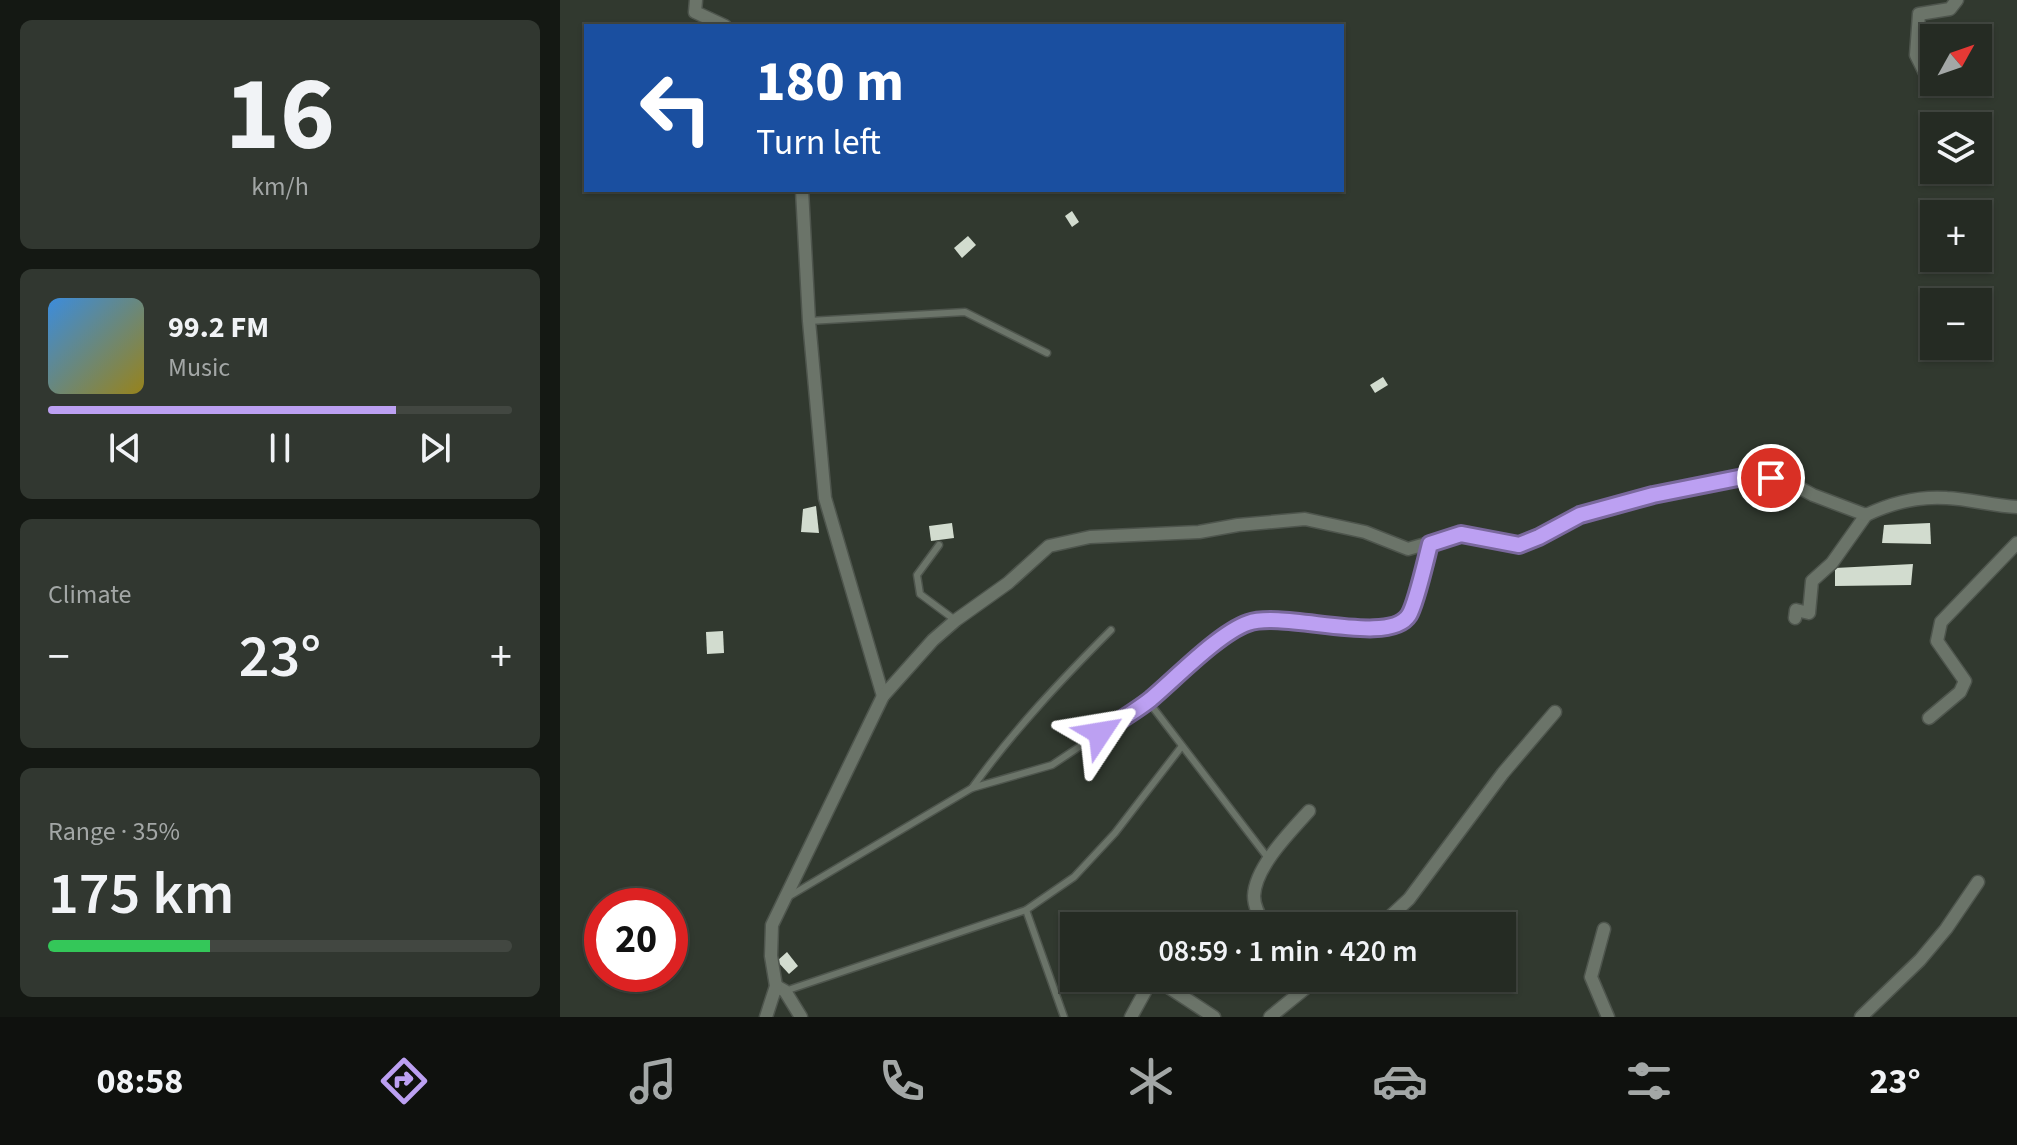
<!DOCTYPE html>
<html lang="en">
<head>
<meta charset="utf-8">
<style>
	body { margin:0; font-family:"Source Sans 3",sans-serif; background:#313730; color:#f1f3f6; height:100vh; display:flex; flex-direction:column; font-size:30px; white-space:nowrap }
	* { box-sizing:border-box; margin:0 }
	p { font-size:26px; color:#a3a7a6 }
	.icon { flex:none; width:44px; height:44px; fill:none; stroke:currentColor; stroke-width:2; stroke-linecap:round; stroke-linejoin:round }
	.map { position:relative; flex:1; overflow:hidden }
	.details { display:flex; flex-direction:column; gap:20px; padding:20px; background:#141813; width:560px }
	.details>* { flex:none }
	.hud { position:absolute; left:24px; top:24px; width:760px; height:168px; border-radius:0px; box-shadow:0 2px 6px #0004,0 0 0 2px #424741; background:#1a4fa0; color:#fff; overflow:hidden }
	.needle { width:52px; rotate:50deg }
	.controls { position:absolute; left:1360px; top:24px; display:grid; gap:16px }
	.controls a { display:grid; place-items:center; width:72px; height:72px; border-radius:0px; background:#252b23; box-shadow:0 2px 6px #0004,0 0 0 2px #424741; font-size:40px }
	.speed { position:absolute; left:24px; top:888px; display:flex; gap:16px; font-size:40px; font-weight:700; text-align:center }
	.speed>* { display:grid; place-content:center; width:104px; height:104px; border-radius:50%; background:#252b23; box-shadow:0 2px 6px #0004,0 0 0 2px #424741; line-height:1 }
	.speed .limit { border:12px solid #d22; background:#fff; color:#111 }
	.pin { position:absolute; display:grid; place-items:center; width:68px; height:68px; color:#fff; margin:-34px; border:4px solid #fff; border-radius:50%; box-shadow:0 2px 8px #0007 }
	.me { position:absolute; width:88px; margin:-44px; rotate:57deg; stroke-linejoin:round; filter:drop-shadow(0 0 6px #0008) }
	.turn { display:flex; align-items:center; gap:28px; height:168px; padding:0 40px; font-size:36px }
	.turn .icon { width:104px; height:104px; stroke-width:2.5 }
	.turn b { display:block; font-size:56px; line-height:68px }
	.big { font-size:60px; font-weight:600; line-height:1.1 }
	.details .tile { flex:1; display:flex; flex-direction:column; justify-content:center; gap:12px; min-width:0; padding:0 28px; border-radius:12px; background:#313730 }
	.details .dial { align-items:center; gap:0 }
	.dial b { font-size:104px; line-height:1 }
	.song { display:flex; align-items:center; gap:24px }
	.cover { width:96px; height:96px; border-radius:12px; background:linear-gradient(135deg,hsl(210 70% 55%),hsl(50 70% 35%)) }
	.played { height:8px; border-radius:4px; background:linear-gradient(90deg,#bca0f2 75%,#424741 75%) }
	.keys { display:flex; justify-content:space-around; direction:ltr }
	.heat { display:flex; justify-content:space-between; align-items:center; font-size:44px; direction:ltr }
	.charge { height:12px; border-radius:6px; background:linear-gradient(90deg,#34c759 35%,#424741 0) }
	.trip { position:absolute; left:500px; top:912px; width:456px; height:80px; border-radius:0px; background:#252b23; box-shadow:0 2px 6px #0004,0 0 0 2px #424741; font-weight:600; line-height:80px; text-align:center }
	.menu { display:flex; height:128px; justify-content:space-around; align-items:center; background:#0f110e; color:#a3a7a6 }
	.menu .icon { width:56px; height:56px }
	.menu .current { color:#bca0f2 }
	.menu b { font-size:36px; color:#f1f3f6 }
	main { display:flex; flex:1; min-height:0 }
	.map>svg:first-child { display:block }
	.building { fill:#d2dccf }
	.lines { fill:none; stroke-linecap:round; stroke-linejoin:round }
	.service-casing { stroke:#4e554d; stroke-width:9 }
	.minor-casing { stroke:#4e554d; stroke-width:15 }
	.service { stroke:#6b7469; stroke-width:6 }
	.minor { stroke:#6b7469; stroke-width:12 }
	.route-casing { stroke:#7a689d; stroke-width:20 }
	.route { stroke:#bca0f2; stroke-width:14 }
</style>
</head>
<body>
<main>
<section class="details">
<div class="tile dial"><b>16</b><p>km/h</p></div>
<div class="tile">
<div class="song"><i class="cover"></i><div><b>99.2 FM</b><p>Music</p></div></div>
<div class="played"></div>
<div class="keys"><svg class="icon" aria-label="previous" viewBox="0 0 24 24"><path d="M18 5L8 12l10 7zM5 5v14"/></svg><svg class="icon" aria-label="pause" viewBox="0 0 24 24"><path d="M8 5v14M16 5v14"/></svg><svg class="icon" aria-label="next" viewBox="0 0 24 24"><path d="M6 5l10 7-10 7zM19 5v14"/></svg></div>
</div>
<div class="tile"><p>Climate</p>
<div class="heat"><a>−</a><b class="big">23°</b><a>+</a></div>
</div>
<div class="tile"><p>Range · 35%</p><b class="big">175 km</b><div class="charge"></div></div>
</section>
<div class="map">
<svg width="1457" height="1017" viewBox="0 0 1457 1017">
	<rect width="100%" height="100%" fill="#31392f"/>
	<g class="building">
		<polygon points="512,211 519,222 512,227 505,216"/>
		<polygon points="408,236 416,245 402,258 394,248"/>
		<polygon points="823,377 828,385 815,393 810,385"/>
		<polygon points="256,506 259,533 241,532 243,509"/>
		<polygon points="392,523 394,538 371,541 369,526"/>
		<polygon points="1370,523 1371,544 1322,543 1324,525"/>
		<polygon points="1353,564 1351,585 1275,586 1275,568"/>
		<polygon points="163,631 164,653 147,654 146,632"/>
		<polygon points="227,952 238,966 229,974 217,961"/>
	</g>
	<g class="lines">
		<defs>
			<g id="service">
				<polyline points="249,321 405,312 487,353"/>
				<polyline points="379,545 357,575 360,594 395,620"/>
				<path d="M588,701C612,681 662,630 689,622C725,612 830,645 849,614C857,602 865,560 870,544"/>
				<path d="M412,788C453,731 501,680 551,630"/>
				<polyline points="228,897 412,788 492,765 588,701 708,858"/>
				<polyline points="466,910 514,877 555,833 622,746"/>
				<polyline points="225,991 466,910 504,1017"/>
			</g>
			<g id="minor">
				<polyline points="136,0 135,12 165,26"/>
				<polyline points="1373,89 1356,55 1359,14 1390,9 1397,0"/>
				<polyline points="242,190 249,321 265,498 323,696"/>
				<polyline points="1235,618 1236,610 1249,613 1252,581 1272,563 1306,515"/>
				<polyline points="1369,718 1400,692 1405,681 1377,641 1381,622 1457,543"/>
				<path d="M705,926C700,917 694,907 694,896C695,867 730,832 749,811"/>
				<polyline points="820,926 849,899 943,773 995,712"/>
				<polyline points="1044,929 1031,977 1048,1017"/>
				<polyline points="216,986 225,991 241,1017"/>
				<path d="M206,1017L216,986L211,956L212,925L323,696L373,640L396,620L448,583L489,546L530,537L639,532L678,525L745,519L805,532L848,549L901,534L959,545L979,537L1020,515L1093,495L1193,475L1229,482L1253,495L1306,515C1331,503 1359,496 1387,498C1410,499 1434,506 1457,507"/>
				<polyline points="571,1017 588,986 602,983 654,1017"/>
				<polyline points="710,1017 758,978"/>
				<polyline points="1301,1017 1360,960 1386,929 1418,882"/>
			</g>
		</defs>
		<use href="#service" class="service-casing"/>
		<use href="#minor" class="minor-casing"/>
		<use href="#service" class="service"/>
		<use href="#minor" class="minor"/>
	</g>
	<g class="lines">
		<defs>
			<path id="route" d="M540,733C557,722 576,711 591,699C616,678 659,633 688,623C724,610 829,647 849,615C856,604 866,559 870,544L901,534L959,545L979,537L1020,515L1093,495L1193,475L1211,478"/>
		</defs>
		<use href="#route" class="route-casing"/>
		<use href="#route" class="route"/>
	</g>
</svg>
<div class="controls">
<a><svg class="needle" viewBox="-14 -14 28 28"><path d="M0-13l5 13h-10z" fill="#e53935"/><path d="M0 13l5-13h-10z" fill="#a3a7a6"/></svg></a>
<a><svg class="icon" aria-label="layers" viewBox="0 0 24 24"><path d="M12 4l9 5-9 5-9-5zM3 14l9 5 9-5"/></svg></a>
<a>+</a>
<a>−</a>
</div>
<div class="speed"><div class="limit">20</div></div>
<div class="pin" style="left:1211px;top:478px;background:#d93025"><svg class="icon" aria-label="arrive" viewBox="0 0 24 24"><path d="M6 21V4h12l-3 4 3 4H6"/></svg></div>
<svg class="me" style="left:540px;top:733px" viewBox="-20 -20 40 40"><path d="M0-17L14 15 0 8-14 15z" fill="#bca0f2" stroke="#fff" stroke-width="4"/></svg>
<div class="trip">08:59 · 1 min · 420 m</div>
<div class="hud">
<div class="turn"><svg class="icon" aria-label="left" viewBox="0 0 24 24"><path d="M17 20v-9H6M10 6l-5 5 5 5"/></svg><div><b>180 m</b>Turn left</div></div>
</div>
</div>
</main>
<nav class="menu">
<b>08:58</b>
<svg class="icon current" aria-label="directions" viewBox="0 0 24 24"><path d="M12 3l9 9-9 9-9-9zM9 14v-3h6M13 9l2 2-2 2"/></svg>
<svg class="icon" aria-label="music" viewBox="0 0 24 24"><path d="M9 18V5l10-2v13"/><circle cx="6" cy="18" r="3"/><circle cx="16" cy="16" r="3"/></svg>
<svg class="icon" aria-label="phone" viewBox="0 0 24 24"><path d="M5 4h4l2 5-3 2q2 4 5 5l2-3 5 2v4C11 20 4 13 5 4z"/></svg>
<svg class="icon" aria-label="climate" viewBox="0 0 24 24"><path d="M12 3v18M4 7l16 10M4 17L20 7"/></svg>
<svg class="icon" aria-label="car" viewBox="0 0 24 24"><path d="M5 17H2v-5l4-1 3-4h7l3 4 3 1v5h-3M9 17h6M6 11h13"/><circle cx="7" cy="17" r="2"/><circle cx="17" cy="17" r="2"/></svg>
<svg class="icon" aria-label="filters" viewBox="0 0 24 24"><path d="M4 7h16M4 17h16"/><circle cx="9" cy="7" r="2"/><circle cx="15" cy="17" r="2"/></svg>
<b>23°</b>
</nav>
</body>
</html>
